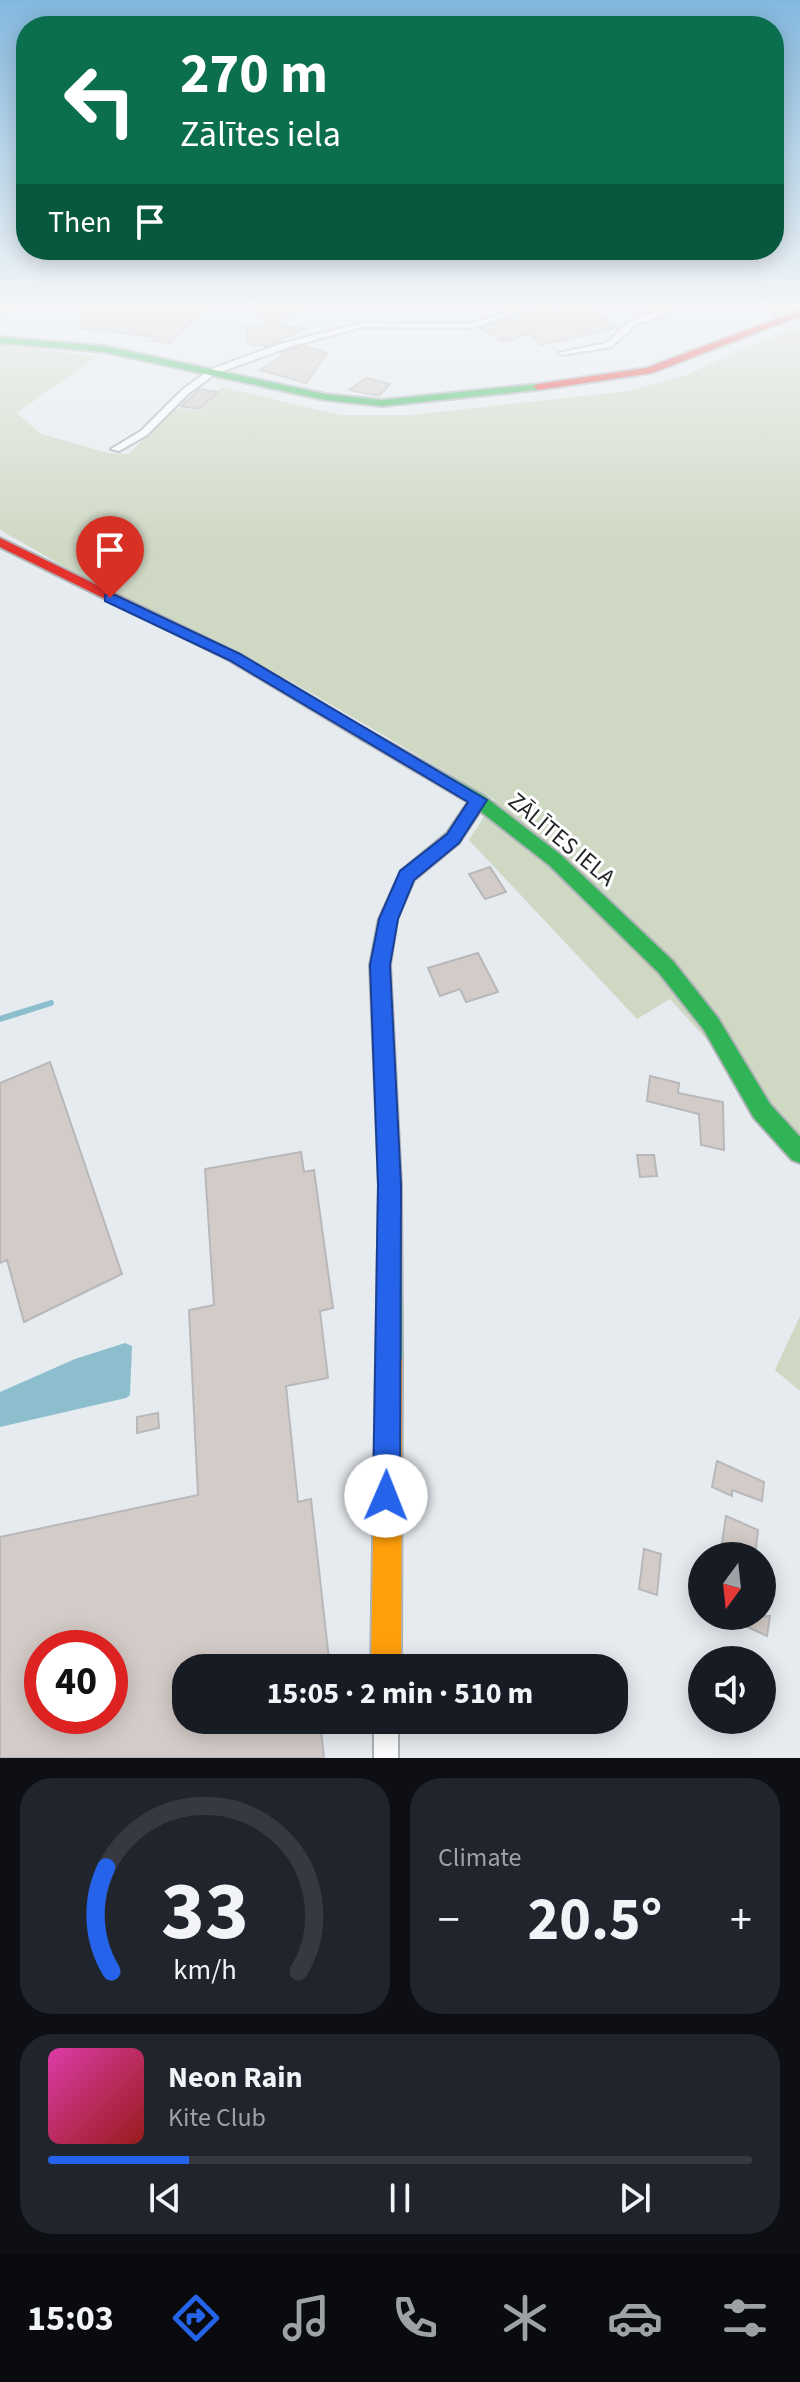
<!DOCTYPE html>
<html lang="en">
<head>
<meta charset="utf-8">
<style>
	body { margin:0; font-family:"Source Sans 3",sans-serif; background:#20242c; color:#f1f3f6; height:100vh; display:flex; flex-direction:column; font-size:30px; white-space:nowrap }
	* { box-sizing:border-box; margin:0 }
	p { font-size:26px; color:#9ea1a6 }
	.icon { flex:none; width:44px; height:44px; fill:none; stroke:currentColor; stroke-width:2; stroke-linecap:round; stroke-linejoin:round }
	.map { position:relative; height:1758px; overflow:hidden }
	.drawer { display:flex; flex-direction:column; gap:20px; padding:20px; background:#0d0f14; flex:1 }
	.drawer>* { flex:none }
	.hud { position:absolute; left:16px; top:16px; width:768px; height:244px; border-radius:32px; box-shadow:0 4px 20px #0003; background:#0b6e4f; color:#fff; overflow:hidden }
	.needle { width:52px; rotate:195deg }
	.tools { position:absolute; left:688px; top:1542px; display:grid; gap:16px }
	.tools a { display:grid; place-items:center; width:88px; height:88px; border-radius:50%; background:#171b24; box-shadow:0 4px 20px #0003; font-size:40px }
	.speed { position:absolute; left:24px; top:1630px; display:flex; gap:16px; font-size:40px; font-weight:700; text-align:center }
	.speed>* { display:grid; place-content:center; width:104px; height:104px; border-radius:50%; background:#171b24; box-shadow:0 4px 20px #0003; line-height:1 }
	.speed .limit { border:12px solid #d22; background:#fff; color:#111 }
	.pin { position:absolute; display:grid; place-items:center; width:68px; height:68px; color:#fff; margin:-82px -34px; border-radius:50% 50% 50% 0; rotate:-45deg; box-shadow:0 0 8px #0007 }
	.pin .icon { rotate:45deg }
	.me { position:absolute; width:88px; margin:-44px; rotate:1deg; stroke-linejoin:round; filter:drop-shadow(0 0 6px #0008) }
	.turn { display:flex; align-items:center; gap:28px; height:168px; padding:0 32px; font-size:36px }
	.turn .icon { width:104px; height:104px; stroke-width:2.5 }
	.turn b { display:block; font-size:56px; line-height:68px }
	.then { display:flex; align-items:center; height:76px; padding:0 32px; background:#0003; gap:16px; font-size:30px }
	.big { font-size:60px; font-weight:700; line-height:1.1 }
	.drawer .widget { flex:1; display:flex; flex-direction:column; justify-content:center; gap:12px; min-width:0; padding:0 28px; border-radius:32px; background:#20242c }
	.drawer .dial { align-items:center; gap:0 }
	.dial svg { height:208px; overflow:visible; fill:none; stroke:#363941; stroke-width:7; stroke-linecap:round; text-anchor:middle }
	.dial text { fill:#f1f3f6; stroke:none }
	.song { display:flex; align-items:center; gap:24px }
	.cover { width:96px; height:96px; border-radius:12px; background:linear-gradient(135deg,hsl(320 70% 55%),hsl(0 70% 35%)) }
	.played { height:8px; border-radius:4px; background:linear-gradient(90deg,#2563eb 20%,#363941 20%) }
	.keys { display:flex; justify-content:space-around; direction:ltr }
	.heat { display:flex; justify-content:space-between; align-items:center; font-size:44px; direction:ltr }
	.drawer .tiles { flex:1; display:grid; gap:20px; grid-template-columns:1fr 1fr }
	.widget:last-child { grid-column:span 2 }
	.trip { position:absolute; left:172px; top:1654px; width:456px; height:80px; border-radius:32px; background:#171b24; box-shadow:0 4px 20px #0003; font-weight:700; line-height:80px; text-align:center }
	.tab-bar { display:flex; height:128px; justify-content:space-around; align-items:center; background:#090b0e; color:#9ea1a6 }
	.tab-bar .icon { width:56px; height:56px }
	.tab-bar .selected { color:#2563eb }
	.tab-bar b { font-size:36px; color:#f1f3f6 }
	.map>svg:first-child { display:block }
	.green { fill:#cfd8c3 }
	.water { fill:#8cbece }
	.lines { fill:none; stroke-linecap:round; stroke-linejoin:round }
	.stream { stroke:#8cbece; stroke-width:6 }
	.building { fill:#d3cbc7; stroke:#b8b8ba; stroke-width:2; fill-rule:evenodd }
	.street-casing { stroke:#aeb2b6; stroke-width:4 }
	.fast-casing { stroke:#aeb2b6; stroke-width:4 }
	.slow-casing { stroke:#aeb2b6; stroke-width:4 }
	.jam-casing { stroke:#aeb2b6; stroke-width:4 }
	.street { fill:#fbfcfd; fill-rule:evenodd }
	.fast { fill:#30b455; fill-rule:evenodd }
	.slow { fill:#ff9f0a; fill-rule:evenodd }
	.jam { fill:#e5322d; fill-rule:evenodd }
	.route { fill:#2563eb; stroke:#184099; stroke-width:2 }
	.labels { text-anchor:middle; stroke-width:6; stroke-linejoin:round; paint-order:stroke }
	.street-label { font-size:24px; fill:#232629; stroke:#fff }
</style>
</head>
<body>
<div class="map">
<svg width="800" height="1758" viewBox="0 0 800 1758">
	<rect width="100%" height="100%" fill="#e6ebf0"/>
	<g class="green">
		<polygon points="800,328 800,1152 751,1088 670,999 637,1019 469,840 495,800 288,680 128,603 0,530 0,345 97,356 17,413 41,434 108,453 128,454 177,408 200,411 222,387 340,415 411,415 629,391 686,375 776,335"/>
		<polygon points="800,1316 800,1391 775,1370"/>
	</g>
	<polygon class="water" points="125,1343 132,1346 130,1395 126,1398 0,1427 0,1392 75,1359"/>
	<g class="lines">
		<polyline class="stream" points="0,1019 51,1003"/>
	</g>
	<g class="building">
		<polygon points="81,306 168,306 204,310 170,343 152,341 156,337 80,328"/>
		<polygon points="278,306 297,312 276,321 288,327 307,328 266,346 248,344 246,326 268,327 255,308"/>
		<polygon points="571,306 585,306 617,328 541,345 530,333 504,342 480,328 545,309 553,313"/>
		<polygon points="304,346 327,353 306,383 260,370 284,355 281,353"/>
		<polygon points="366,378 390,384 379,396 349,390"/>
		<polygon points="200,389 218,392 199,409 181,406"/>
		<polygon points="490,867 506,892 485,899 469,874"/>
		<polygon points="478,953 498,992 466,1002 460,989 440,996 428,968"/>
		<polygon points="50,1062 122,1274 24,1322 7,1260 0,1263 0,1083"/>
		<polygon points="650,1076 679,1083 678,1093 723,1102 724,1150 701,1145 699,1114 647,1101"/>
		<path d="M301,1152L304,1172L314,1170L333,1308L320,1311L328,1378L286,1386L298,1502L311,1499L330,1668H186V1720H320L324,1758H0V1537L198,1495L189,1310L214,1305L205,1169ZM42,1648H110V1716H42Z"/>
		<polygon points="637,1155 654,1155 657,1176 640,1177"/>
		<polygon points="158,1413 159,1428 137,1433 137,1417"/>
		<polygon points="717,1461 764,1482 762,1501 732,1490 732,1496 712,1487"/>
		<polygon points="726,1516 758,1530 755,1556 720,1556"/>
		<polygon points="644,1549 661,1554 657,1595 639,1589"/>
		<polygon points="724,1616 770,1616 767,1636"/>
	</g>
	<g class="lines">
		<defs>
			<g id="street">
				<polygon points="10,306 19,306 0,318 0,313"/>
				<polygon points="527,306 538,306 471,328 362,327 289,347 215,374 188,394 147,435 119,451 111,449 141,431 182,390 209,370 283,343 362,323 470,324"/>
				<polygon points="664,306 672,306 665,315 637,324 611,347 562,355 558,353 606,343 631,320 659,311"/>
				<polygon points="763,306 772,306 789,316 782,318"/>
				<rect x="374" y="1720" width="24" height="38"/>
			</g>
			<g id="fast">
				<polygon points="0,337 104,346 325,394 382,400 538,384 543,387 538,390 382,406 325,400 104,352 0,343"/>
				<polygon points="362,727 484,796 561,855 673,961 718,1018 770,1104 800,1137 800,1163 792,1160 754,1118 704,1030 659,973 549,865 480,811 459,843 414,880 397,919 390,965 401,1185 402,1360 398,1369 389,1373 380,1369 376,1360 379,1185 370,965 379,919 401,871 447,833 468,802 356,736 354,732 356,728"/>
			</g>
			<polygon id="slow" points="389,1347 398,1351 402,1360 401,1668 371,1668 376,1360 380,1351"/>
			<g id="jam">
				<polygon points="800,310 800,316 652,373 538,390 533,387 538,384 646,368"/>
				<polygon points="0,538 239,654 370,732 368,736 356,736 229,660 0,547"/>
			</g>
		</defs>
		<use href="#street" class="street-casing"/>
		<use href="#fast" class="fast-casing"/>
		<use href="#slow" class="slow-casing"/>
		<use href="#jam" class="jam-casing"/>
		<use href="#street" class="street"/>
		<use href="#fast" class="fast"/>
		<use href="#slow" class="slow"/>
		<use href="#jam" class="jam"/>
	</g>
	<linearGradient id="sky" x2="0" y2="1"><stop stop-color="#83b8de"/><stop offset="0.55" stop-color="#f4f6f8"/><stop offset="1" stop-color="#f4f6f8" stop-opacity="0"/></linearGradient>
	<rect width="800" height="552" fill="url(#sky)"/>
	<polygon class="route" points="105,595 115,595 240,654 487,800 459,843 414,880 398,919 390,965 401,1185 400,1496 396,1505 386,1509 377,1505 373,1496 378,1185 370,965 379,919 400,871 447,834 468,802 229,660 105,601"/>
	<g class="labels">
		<g class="street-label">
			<text transform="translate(562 839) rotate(40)" y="8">ZĀLĪTES IELA</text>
		</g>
	</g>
</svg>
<div class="tools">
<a><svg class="needle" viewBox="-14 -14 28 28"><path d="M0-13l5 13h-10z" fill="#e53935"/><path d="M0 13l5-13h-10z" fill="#9ea1a6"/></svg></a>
<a><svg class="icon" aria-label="sound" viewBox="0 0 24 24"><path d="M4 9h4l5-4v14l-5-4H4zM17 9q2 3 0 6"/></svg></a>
</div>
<div class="speed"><div class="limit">40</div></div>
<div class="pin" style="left:110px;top:598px;background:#d93025"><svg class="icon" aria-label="arrive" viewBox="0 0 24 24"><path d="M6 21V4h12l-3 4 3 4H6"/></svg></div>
<svg class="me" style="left:386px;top:1496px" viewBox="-20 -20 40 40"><circle r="19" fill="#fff"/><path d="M0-13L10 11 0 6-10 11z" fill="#2563eb"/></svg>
<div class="trip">15:05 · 2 min · 510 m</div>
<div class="hud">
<div class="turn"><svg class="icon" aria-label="left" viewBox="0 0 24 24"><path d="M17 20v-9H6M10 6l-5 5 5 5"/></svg><div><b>270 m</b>Zālītes iela</div></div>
<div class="then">Then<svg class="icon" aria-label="arrive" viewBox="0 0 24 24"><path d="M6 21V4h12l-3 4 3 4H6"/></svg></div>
</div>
</div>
<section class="drawer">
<div class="tiles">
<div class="widget dial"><svg viewBox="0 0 100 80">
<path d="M14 69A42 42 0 1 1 86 69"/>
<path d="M14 69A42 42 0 0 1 12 29" stroke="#2563eb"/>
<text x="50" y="56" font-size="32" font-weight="700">33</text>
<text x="50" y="72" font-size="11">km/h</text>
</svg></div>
<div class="widget"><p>Climate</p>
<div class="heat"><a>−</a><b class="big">20.5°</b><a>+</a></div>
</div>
<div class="widget">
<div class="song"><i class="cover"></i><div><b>Neon Rain</b><p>Kite Club</p></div></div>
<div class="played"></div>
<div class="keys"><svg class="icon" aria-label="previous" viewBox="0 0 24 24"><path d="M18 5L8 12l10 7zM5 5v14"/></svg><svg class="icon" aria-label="pause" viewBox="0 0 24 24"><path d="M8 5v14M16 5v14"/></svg><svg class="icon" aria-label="next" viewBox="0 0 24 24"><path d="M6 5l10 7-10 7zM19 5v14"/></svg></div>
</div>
</div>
</section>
<nav class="tab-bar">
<b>15:03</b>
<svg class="icon selected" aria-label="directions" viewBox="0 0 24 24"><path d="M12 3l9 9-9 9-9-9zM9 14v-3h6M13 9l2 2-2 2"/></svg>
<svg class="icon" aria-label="music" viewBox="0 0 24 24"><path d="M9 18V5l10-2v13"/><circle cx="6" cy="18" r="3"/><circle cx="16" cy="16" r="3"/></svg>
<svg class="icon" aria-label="phone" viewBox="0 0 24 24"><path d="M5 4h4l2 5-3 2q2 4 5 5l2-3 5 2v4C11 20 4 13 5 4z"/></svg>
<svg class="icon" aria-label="climate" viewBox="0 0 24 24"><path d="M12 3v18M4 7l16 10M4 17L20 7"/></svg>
<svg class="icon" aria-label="car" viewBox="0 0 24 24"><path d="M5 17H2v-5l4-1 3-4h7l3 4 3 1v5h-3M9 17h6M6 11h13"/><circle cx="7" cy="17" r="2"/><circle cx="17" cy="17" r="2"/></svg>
<svg class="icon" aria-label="filters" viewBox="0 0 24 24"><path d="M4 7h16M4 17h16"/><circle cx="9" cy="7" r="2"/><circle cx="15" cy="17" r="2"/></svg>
</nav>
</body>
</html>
